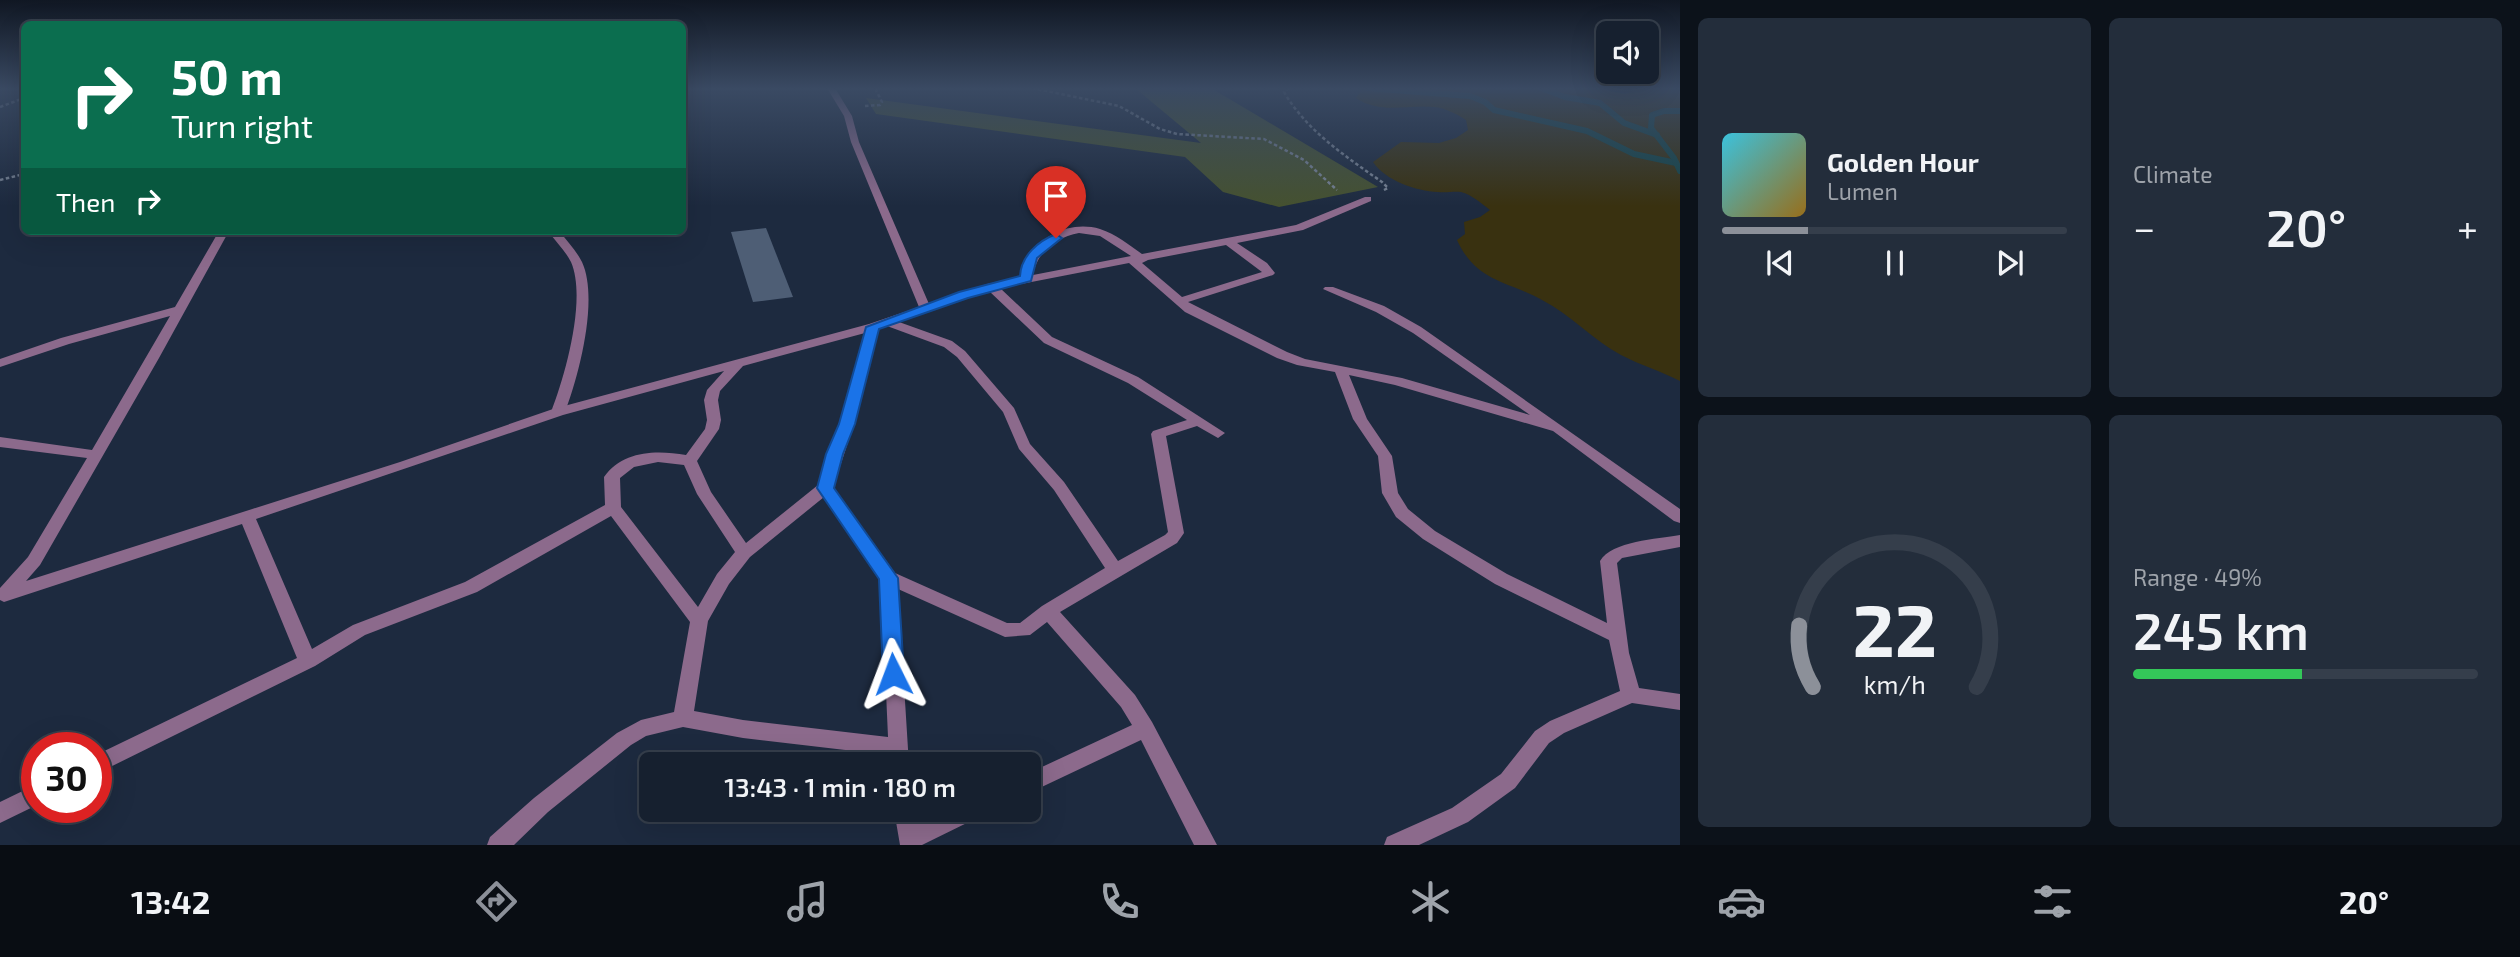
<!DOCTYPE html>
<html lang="en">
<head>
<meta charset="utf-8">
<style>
	body { margin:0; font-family:"Exo 2",sans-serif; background:#232d3b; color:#f1f3f6; height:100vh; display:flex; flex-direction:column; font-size:26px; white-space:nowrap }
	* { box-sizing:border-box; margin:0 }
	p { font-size:23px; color:#9ea3aa }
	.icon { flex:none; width:38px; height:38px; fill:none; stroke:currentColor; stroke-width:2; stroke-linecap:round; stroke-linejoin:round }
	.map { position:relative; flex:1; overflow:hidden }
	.details { display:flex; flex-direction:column; gap:18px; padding:18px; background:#0c121a; width:840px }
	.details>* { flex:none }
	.top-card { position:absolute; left:21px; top:21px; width:665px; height:214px; border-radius:10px; box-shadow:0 7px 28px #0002,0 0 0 2px #353e4b; background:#0b6e4f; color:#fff; overflow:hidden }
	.controls { position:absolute; left:1596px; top:21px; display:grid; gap:14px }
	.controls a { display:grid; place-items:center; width:63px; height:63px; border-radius:10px; background:#16202f; box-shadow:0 7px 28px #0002,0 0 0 2px #353e4b; font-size:35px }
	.speed { position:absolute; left:21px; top:732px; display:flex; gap:14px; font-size:35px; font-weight:700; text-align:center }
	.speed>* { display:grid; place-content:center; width:91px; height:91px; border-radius:50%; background:#16202f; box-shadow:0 7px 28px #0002,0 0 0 2px #353e4b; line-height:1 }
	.speed .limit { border:10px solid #d22; background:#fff; color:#111 }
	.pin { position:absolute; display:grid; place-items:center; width:60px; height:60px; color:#fff; margin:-72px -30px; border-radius:50% 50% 50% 0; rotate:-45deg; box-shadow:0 0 7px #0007 }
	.pin .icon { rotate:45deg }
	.me { position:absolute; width:77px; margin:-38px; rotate:357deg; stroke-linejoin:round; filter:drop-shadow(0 0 5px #0008) }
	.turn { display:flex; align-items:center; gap:24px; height:147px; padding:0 35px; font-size:32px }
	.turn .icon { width:91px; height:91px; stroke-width:2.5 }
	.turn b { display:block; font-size:49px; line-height:60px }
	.then { display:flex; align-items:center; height:66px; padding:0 35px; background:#0003; gap:14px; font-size:26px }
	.big { font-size:52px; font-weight:600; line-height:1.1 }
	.details .card { flex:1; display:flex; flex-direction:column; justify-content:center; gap:10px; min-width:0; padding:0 24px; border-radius:10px; background:#232d3b }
	.details .dial { align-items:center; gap:0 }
	.dial svg { height:182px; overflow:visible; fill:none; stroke:#353e4b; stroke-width:7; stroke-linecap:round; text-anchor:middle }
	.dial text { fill:#f1f3f6; stroke:none }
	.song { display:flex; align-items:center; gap:21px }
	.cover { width:84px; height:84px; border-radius:10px; background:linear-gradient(135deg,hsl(190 70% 55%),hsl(40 70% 35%)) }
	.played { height:7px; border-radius:4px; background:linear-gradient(90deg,#8c9099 25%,#353e4b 25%) }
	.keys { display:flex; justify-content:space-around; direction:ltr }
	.heat { display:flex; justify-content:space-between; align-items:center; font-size:38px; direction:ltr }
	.charge { height:10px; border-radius:5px; background:linear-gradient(90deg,#34c759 49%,#353e4b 0) }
	.details .tiles { flex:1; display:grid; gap:18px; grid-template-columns:repeat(2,1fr) }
	.trip { position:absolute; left:639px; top:752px; width:402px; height:70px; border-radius:10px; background:#16202f; box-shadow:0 7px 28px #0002,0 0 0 2px #353e4b; font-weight:600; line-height:70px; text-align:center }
	.menu { display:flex; height:112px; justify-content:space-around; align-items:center; background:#090d13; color:#9ea3aa }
	.menu .icon { width:49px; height:49px }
	.menu .current { color:#8c9099 }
	.menu b { font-size:32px; color:#f1f3f6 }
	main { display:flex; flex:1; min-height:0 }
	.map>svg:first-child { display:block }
	.green { fill:#455130 }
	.sand { fill:#393110 }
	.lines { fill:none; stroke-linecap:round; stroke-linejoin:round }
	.stream { stroke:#144547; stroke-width:6 }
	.building { fill:#4e5e75 }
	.path { stroke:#778293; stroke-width:2.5; stroke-dasharray:3.5 2.5; stroke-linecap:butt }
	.service { fill:#8c6a8c; fill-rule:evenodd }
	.minor { fill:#8c6a8c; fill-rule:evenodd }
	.route { fill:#1a73e8; stroke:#114b97; stroke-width:2 }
</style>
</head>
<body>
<main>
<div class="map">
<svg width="1680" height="845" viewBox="0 0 1680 845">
	<rect width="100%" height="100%" fill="#1d2a3f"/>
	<polygon class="green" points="1135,88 1211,88 1378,187 1279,207 1223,192 1185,157 876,114 866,98 1201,143"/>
	<path class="sand" d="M1363,88H1593L1625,94L1641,88H1680V381C1661,371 1640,365 1621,355C1593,340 1571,315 1542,300C1508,281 1476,282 1457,240L1465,234L1464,222L1480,217L1490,210C1481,203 1472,195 1461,192C1454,191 1446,193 1438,192C1416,191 1386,181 1373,162L1401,142L1439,143L1456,138L1468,130L1466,120C1457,114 1445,108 1434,107C1406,104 1382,115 1356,98Z"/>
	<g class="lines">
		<g class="stream">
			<polyline points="1368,88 1470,96 1485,102 1494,110 1587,131 1634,154 1676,163"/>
			<polyline points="1541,88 1565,97 1600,103 1624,123 1657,135"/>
			<polyline points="1680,111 1664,111 1652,115 1651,128 1674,158 1680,171"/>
		</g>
	</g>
	<polygon class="building" points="766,228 793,297 753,302 731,232"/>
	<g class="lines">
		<g class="path">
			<polyline points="1032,88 1119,106 1160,129 1177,134 1264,139 1304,160 1337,190"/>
			<path d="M1289,88L1284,92C1307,131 1345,156 1382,182L1388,188L1384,190"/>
			<polyline points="865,106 880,105 882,102 875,88"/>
			<polyline points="0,107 24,98"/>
			<polyline points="0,180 24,174"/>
		</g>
		<path class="service" d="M548,231H559C567,241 576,250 582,262C599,299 579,375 565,412L558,416L551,412C565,376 587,299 571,262C565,250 555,241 548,231Z"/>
		<g class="minor">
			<path d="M827,88H835L852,116L859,142L929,304L987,284L1022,277C1027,241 1066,219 1100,229C1116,234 1129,245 1142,254L1296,225L1365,197H1371V201L1303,230L1237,243L1267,263L1275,273L1273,275L1188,302L1287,352L1305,359L1402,378L1530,415L1413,333L1376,312L1323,289L1325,287H1333L1384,306L1421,327L1680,509V523L1674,521L1553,431L1395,385L1349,375L1367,419L1392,456L1398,493L1408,509L1435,531L1507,574L1607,623L1600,561C1612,541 1657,539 1680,535V547L1622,558L1617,563L1629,653L1639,688L1680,694V710L1632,703L1564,733L1549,743L1515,788L1468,822L1419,845H1384L1387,837L1452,808L1501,774L1535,731L1550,721L1620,691L1609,640L1495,584L1423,539L1396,517L1382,493L1378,456L1353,419L1335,372L1297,365L1277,358L1185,312L1129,263L1000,288L1052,337L1138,377L1225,433L1218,438L1197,426L1166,436L1184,533L1177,543L1060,612L1135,695L1152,722L1217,845H1194L1141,740L1029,793V773L1132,725L1121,707L1047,622L1030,635L1005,637L898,589L909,765H889L888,755L743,738L683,727L646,736L631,745L548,812L514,845H487L490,837L534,798L617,733L641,720L674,712L690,622L611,516L477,592L365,635L315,666L96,774V755L297,658L242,524L4,602L0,600V588L28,557L87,458L0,447V437L92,450L170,316L69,344L0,367V359L61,338L175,307L219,231H229L159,358L40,565L26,581L400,462L553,409L869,324L919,307L851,142L844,116ZM1079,233L1100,236L1131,256L1033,275C1037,251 1057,237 1079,233ZM1226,245L1262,272L1182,297L1142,263L1148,260ZM989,291L1044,343L1128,383L1187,420L1153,431L1151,434L1168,532L1165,535L1118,561L1064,482L1030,444L1014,408L965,351L952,341L899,322ZM887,326L944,347L957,357L1003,412L1019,449L1054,490L1105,568L1042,606L1020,623H1007L895,573L833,488L854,424L879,329ZM865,333L840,424L818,485L746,543L711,492L697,461L719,429L721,420L718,400L720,391L743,366ZM724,371L707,390L704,400L707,420L705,429L686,455C657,450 623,450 604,477L605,505L465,582L353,625L312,649L256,519L563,415ZM658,462L684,465L697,494L735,552L717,574L698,607L621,507L620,478L634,467ZM824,497L881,579L888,737L743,720L694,711L708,621L729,584L750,557Z"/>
			<polygon points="37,784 37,805 0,823 0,802"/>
			<polygon points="894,810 916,810 918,824 948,810 982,810 979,817 922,845 900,845"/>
		</g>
	</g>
	<linearGradient id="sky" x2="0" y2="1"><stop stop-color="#101723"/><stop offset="0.43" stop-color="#3a4a63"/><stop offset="1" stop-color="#3a4a63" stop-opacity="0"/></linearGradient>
	<rect width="1680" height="206" fill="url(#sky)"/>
	<path class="route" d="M1056,234L1062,238L1037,258L1031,281L968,298L879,329L855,424L843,454L834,488L898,578L904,674L901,681L893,683L886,681L883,674L879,579L817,488L826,454L839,424L866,327L959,292L1020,276C1021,256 1038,241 1056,234Z"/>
</svg>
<div class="controls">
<a><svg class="icon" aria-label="sound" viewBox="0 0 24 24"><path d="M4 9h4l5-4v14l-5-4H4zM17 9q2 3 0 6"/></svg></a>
</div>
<div class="speed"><div class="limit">30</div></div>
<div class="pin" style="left:1056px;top:238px;background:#d93025"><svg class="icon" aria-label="arrive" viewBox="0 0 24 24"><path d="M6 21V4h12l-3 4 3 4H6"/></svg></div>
<svg class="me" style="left:893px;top:674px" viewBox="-20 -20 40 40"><path d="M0-17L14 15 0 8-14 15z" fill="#1a73e8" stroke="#fff" stroke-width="4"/></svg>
<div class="trip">13:43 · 1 min · 180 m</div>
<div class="top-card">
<div class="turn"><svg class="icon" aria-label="right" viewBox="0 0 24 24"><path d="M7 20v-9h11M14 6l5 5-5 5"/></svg><div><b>50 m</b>Turn right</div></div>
<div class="then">Then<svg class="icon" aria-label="right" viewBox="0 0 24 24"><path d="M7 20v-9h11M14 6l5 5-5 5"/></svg></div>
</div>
</div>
<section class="details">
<div class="tiles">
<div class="card">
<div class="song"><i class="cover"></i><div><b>Golden Hour</b><p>Lumen</p></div></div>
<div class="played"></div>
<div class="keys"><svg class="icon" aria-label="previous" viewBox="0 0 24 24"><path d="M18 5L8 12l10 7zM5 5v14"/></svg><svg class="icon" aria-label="pause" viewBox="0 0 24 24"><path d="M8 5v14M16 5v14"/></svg><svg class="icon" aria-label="next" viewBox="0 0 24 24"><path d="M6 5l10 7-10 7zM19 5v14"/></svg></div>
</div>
<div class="card"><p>Climate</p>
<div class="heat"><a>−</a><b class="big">20°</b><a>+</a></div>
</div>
<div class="card dial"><svg viewBox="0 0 100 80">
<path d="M14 69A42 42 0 1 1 86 69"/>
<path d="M14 69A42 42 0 0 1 8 42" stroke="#8c9099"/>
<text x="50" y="56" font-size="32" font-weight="700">22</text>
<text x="50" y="72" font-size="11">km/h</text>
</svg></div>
<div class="card"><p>Range · 49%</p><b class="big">245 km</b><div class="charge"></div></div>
</div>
</section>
</main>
<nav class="menu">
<b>13:42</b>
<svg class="icon current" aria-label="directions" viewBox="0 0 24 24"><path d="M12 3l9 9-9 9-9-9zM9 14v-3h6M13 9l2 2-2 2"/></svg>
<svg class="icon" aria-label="music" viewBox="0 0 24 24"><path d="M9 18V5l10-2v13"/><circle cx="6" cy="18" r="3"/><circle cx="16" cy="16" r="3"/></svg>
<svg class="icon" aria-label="phone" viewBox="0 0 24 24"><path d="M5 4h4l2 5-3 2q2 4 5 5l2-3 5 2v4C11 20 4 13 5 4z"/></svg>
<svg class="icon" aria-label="climate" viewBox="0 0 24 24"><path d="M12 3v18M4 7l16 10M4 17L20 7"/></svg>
<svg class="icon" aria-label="car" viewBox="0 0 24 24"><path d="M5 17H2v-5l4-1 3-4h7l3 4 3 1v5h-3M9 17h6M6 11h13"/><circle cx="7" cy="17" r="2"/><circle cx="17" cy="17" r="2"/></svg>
<svg class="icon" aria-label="filters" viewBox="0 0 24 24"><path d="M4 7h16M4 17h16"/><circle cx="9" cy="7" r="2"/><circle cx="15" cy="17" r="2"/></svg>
<b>20°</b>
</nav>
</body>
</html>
